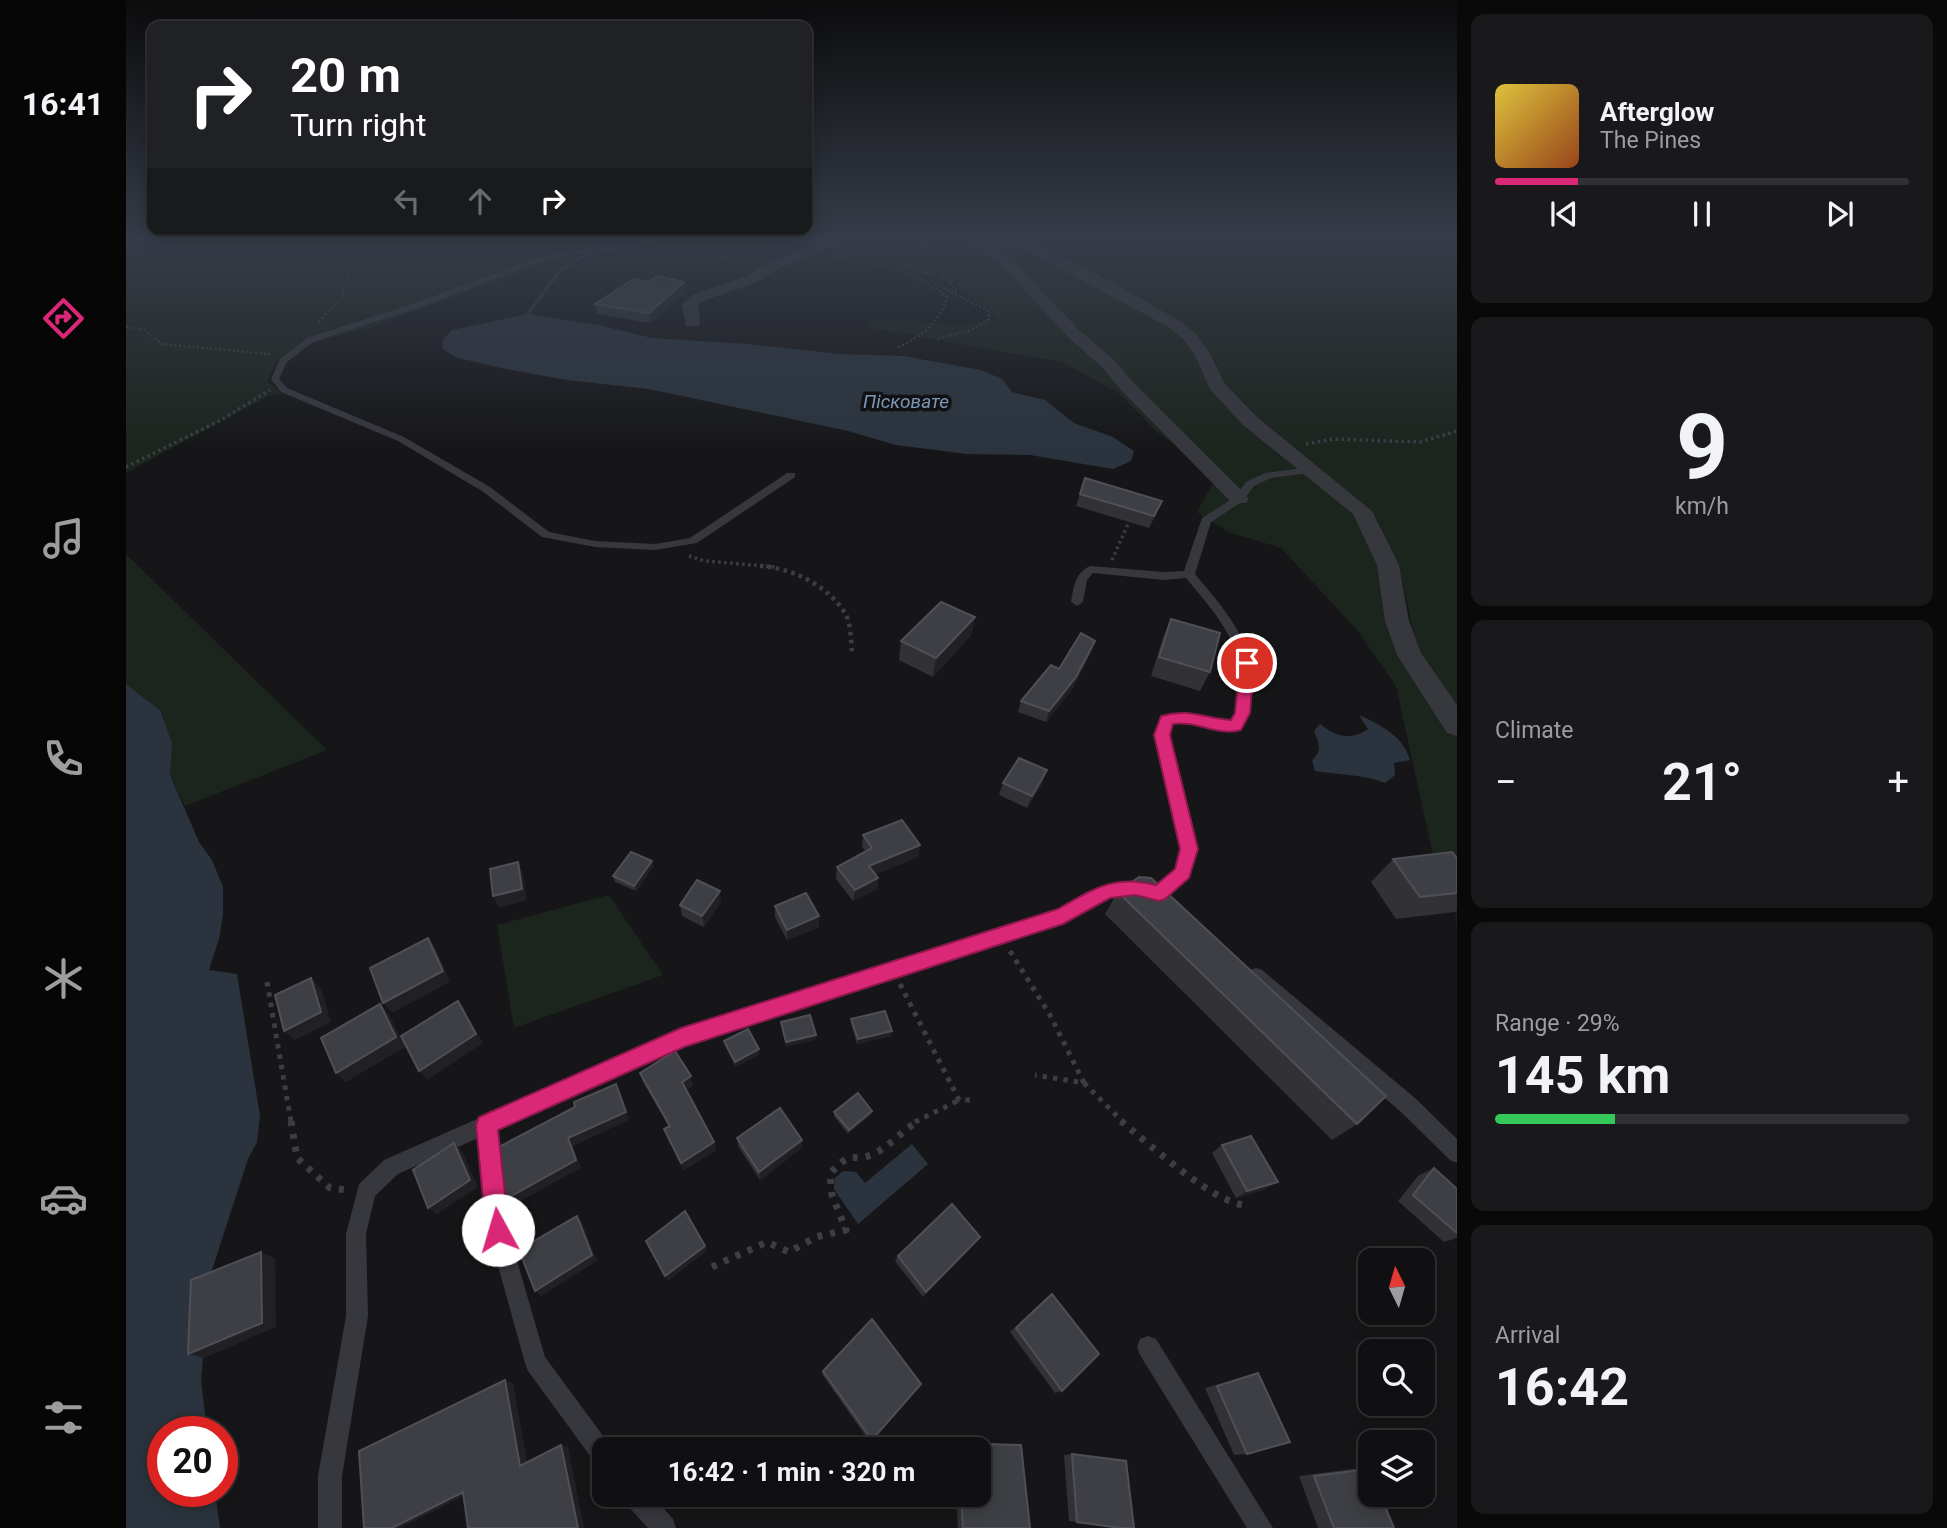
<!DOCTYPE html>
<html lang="en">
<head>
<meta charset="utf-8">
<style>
	body { margin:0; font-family:Roboto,sans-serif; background:#19191b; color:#f1f3f6; height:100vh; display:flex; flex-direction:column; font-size:26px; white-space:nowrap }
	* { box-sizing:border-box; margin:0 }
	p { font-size:23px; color:#9c9d9f }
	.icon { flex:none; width:38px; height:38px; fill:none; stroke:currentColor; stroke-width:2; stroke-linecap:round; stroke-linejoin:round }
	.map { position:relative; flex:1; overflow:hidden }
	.drawer { display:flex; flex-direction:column; gap:14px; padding:14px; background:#09090a; width:490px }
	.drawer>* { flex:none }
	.top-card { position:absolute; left:21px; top:21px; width:665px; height:214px; border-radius:14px; box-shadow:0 4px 18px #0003,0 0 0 2px #303032; background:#202124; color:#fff; overflow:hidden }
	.needle { width:46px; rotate:355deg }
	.tools { position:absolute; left:1232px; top:1248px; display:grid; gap:14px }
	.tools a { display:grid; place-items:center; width:77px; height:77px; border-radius:14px; background:#101012; box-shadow:0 4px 18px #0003,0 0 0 2px #303032; font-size:35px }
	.speed { position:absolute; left:21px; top:1416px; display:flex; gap:14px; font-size:35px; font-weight:700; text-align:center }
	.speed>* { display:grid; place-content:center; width:91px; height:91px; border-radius:50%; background:#101012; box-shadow:0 4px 18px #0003,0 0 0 2px #303032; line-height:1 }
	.speed .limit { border:10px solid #d22; background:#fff; color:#111 }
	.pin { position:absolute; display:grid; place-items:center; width:60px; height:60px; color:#fff; margin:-30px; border:4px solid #fff; border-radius:50%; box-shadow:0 2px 7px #0007 }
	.me { position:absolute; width:77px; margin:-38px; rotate:354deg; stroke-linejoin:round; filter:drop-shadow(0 0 5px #0008) }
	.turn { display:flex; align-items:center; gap:24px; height:147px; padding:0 28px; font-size:32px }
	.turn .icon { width:91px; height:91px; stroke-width:2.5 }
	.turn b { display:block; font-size:49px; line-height:60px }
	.lanes { display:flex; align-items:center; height:66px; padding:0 28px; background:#0003; justify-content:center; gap:35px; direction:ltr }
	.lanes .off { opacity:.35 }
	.big { font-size:52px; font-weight:700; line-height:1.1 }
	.drawer .card { flex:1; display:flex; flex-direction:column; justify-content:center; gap:10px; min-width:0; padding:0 24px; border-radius:14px; background:#19191b }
	.drawer .dial { align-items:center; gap:0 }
	.dial b { font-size:91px; line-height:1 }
	.song { display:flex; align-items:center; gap:21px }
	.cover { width:84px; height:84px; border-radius:10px; background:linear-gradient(135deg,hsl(50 70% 55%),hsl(20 70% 35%)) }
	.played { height:7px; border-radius:4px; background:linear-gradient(90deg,#db2777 20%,#303032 20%) }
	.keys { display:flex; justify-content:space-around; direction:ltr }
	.heat { display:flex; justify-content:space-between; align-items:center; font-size:38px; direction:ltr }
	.charge { height:10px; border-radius:5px; background:linear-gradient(90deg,#34c759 29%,#303032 0) }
	.trip { position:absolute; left:466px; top:1437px; width:399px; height:70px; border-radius:14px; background:#101012; box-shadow:0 4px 18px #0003,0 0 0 2px #303032; font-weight:700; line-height:70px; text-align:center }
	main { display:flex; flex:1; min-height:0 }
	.tab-bar { display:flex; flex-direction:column; width:126px; justify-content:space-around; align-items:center; background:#060607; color:#9c9d9f }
	.tab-bar .icon { width:49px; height:49px }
	.tab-bar .active { color:#db2777 }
	.tab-bar b { font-size:32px; color:#f1f3f6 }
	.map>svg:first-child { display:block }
	.green { fill:#1b241d }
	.water { fill:#2b343e }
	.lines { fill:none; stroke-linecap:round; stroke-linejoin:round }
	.stream { stroke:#2b343e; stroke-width:3.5 }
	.path-far4 { stroke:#3c3e45; stroke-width:2.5; stroke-dasharray:2 2.5; stroke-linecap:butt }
	.path-far3 { stroke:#3c3e45; stroke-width:3.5; stroke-dasharray:2.5 3.5; stroke-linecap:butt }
	.path-far2 { stroke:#3c3e45; stroke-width:4.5; stroke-dasharray:3.5 4.5; stroke-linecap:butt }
	.path-far1 { stroke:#3c3e45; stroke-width:5; stroke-dasharray:4.5 6; stroke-linecap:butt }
	.path { stroke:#3c3e45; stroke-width:7; stroke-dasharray:5 8; stroke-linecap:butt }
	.service { fill:#37373e; fill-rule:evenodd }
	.minor { fill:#37373e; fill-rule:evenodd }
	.wall { fill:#323236 }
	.shaded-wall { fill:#212124 }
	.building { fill:#3e3f44; stroke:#4f5057; stroke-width:2 }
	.route { fill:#db2777; stroke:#8e194d; stroke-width:2 }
	.labels { text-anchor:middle; stroke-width:7; stroke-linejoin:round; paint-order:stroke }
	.far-water-label { font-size:19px; font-style:italic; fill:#7a97b8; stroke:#111113 }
</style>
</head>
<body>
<main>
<nav class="tab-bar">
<b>16:41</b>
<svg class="icon active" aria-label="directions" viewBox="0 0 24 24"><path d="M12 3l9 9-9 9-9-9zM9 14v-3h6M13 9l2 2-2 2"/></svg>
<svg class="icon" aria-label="music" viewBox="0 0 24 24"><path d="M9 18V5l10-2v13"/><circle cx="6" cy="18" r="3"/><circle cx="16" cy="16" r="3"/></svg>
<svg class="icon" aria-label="phone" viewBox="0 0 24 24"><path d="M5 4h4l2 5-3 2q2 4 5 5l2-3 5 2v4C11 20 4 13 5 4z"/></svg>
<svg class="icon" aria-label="climate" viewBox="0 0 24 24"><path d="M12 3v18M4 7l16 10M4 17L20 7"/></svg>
<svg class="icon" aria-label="car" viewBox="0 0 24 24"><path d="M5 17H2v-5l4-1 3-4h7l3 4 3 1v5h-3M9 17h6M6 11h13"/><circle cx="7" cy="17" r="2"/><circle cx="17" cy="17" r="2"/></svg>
<svg class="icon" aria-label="filters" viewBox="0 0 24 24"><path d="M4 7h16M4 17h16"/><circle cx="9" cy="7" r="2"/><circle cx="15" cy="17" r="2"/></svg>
</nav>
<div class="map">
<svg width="1331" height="1528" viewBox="0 0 1331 1528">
	<rect width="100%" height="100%" fill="#161618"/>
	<g class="green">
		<polygon points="0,237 527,237 522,246 487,254 434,258 243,328 193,341 151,361 141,381 157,394 144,395 0,473"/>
		<polygon points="673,237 867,237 915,255 1046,326 1062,338 1084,385 1230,513 1253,565 1278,656 1331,737 1331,930 1329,912 1315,892 1270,686 1231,630 1155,548 1102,532 1071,512 1087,483 1070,460 1031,432 993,393 936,362 751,329 741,325 752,319 841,325 871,319 833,287 815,275"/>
		<polygon points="880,237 1331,237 1331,714 1293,659 1277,583 1251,519 1227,496 1150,436 1094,384 1091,363 1055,325 926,253"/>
		<polygon points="0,554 201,750 59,806 44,775 46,743 34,710 0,684"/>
		<polygon points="483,895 537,975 388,1028 371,925"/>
	</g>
	<g class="water">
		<polygon points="402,314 472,325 526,338 622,344 714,354 777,356 855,370 876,379 886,392 919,400 948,423 987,437 1008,451 1005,461 987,469 904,455 841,454 770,445 722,431 523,389 440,380 375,368 329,357 316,348 317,339 326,330"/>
		<polygon points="0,684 34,710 46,743 44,775 73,842 86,860 97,887 97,915 93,939 83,970 111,974 134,1116 131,1142 122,1159 84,1276 75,1381 81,1431 37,1432 37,1491 89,1491 94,1528 0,1528"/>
		<path d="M1233,715C1255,725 1277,736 1284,760L1268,763L1269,775L1259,783C1238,774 1212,775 1189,771L1186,760C1197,750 1193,743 1188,731L1194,724C1210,737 1225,741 1242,729Z"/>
		<polygon points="786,1144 802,1164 732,1224 708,1189 709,1178 717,1171 730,1172 739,1183"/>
	</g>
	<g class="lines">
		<polyline class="stream" points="402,314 434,270 492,237"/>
		<g class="path-far4">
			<polyline points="646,237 661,243"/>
			<polyline points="795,237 830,292"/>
			<polyline points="553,239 583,253 623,263"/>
			<polyline points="716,253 763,261 827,282"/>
			<path d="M707,256C749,262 787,270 821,297C813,324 795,336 771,348"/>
			<polyline points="809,284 862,311 863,319 845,330 811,339"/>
			<polyline points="193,322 215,298 222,280 220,261 230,237"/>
			<polyline points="0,327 19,330 35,344 144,354"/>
		</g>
		<g class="path-far3">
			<polyline points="1180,444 1207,439 1294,442 1331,431"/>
			<polyline points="0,467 95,420 144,390"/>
			<polyline points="563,556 579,561 650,567"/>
			<polyline points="986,560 1003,522"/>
		</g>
		<path class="path-far2" d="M634,566C666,568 701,585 719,613C725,623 725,641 726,652"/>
		<g class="path-far1">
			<polyline points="884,951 924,1015 958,1083 909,1075"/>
			<polyline points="141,982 165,1122"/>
			<polyline points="774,984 833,1100 845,1100"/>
			<polyline points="958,1083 997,1122"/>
			<polyline points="789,1122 833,1100"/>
		</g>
		<g class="path">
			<polyline points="165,1121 171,1158 204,1188 221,1190"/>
			<path d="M995,1121C1021,1142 1092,1208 1123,1205"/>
			<path d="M586,1267L641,1242L663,1252L690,1237L720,1230L706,1195L704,1174C727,1147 725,1164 747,1154C763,1147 777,1130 792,1121"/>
		</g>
		<g class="service">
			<polygon points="535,237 546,237 498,249 426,257 292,308 187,342 161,362 153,379 161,388 278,437 364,487 423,532 469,541 529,544 564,538 661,473 669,473 669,477 571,543 529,550 469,547 416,537 356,491 272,441 155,392 145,379 154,359 181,338 286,304 423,254 498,245"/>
			<path d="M1186,467L1191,470L1190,472L1145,478L1128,486L1117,501L1085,522L1069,574C1108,620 1148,666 1115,730L1110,731L1066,724H1046L1043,735L1071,849L1062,878L1039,899L1033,901L1027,899L1025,894L1027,889L1050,870L1055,849L1029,735C1030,730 1031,723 1034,719C1043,706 1092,719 1106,721C1128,656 1100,626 1060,578L1038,580L967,573L961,580L957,602L951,606L945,602C948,587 948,574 964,566L1038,572L1058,571L1076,518L1109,497L1120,482L1139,473Z"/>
			<polygon points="1011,881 1017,883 1019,888 1017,893 983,898 937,923 557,1046 370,1130 382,1230 419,1357 486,1448 478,1449 478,1468 470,1464 402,1371 399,1363 362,1230 352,1138 272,1174 249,1196 240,1234 242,1316 216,1476 216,1528 192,1528 192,1476 220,1316 220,1234 233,1184 258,1160 555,1029 932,910 974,886"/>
			<polygon points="1130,968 1136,970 1289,1098 1331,1139 1331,1163 1324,1160 1275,1112 1124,982 1122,976 1124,970"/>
			<polygon points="1022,1336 1030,1339 1147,1528 1121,1528 1014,1355 1011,1347 1014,1339"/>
			<polygon points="496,1494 525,1494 547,1519 550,1528 522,1528 499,1503"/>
		</g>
		<g class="minor">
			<polygon points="705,237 723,237 648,271 631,282 577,301 572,305 574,323 572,326 560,326 556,304 567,295 621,276 638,265"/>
			<polygon points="838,237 854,237 892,266 954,331 989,361 1008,383 1120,495 1123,499 1120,503 1106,503 996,391 977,368 942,337 882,272"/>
			<path d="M866,237C914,236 1010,297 1056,322L1070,334L1085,355L1098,383L1131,417L1246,511L1273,565L1283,621L1295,653L1331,705V736L1321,733L1271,655L1259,621L1251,565L1227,514L1117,425L1084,389L1069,355L1058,340L1044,328L921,261Z"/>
		</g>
	</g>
	<g class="wall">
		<polygon points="559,293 524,323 471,314 469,304"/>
		<polygon points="959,478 1031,513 1023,528 950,506"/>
		<polygon points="849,617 845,635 807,677 773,660 775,641"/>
		<polygon points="1045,619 1084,672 1074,691 1025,676 1037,638"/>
		<polygon points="965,652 947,688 920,722 892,712 895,701 933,669"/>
		<polygon points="917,782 901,808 873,795 877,783"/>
		<polygon points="737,835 794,845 792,857 750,874 752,878 751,889 727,901 710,879 711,867 740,851 736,847"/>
		<polygon points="1331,858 1331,910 1329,912 1270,919 1245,882 1267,859"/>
		<polygon points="526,861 527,867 510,891 489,882 487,876"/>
		<polygon points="992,892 1231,1124 1206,1140 979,914"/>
		<polygon points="595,902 578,927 556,916 554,905"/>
		<polygon points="649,906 693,927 661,940 649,917"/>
		<polygon points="725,1019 766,1031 765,1036 731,1044 725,1023"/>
		<polygon points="598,1041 633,1054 610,1067 599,1046"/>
		<polygon points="514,1073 567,1085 560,1090 588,1142 590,1150 558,1170 538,1129 543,1127 517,1082"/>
		<polygon points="746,1111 745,1115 722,1134 708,1116 708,1112"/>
		<polygon points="611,1138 676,1148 634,1180 612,1146"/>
		<polygon points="1096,1145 1140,1189 1110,1198 1086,1153"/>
		<polygon points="1308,1168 1331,1189 1331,1238 1318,1242 1272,1201 1292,1176"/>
		<polygon points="854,1237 797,1297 769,1261 772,1256"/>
		<polygon points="926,1294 936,1391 929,1393 884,1332 919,1299"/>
		<polygon points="697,1371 746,1440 743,1441 696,1374"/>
		<polygon points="1132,1373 1121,1454 1108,1455 1079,1388"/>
		<polygon points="831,1443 895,1445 904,1528 832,1528 830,1494 852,1494 852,1449 827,1449 826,1444"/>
		<polygon points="946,1454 994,1528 943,1521 938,1455"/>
		<polygon points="1226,1469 1243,1469 1268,1528 1192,1528 1173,1476"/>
	</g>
	<g class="shaded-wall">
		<polygon points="558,282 559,293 524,323 523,313"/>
		<polygon points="1036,501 1031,513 1023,528 1028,516"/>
		<polygon points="849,617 845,635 807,677 810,658"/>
		<polygon points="969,641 965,652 947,688 920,722 923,711"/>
		<polygon points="921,770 917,782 901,808 906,796"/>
		<polygon points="794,845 792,857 742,878 743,866"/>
		<polygon points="526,861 527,867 510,891 508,886"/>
		<polygon points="392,862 397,874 401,900 373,908 367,896"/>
		<polygon points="752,878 751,889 727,901 729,890"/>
		<polygon points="594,891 595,902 578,927 576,916"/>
		<polygon points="693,916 693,927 661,940 661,930"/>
		<polygon points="302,938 310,949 324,982 266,1013 257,1003"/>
		<polygon points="185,978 195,988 205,1022 169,1040 158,1031"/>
		<polygon points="332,1001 357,1043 301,1080 293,1071"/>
		<polygon points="254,1004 263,1014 279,1047 220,1082 210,1073"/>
		<polygon points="766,1031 765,1036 731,1044 732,1039"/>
		<polygon points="690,1035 690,1040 660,1047 660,1042"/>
		<polygon points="633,1049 633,1054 610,1067 609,1062"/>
		<polygon points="565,1076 567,1085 558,1091 556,1082"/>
		<polygon points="490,1084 503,1120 447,1146 455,1168 387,1205 380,1199 442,1138"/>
		<polygon points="746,1111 745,1115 722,1134 723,1130"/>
		<polygon points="676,1140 676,1148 634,1180 633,1172"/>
		<polygon points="588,1142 590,1150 558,1170 555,1163"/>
		<polygon points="328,1143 336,1151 352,1187 311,1214 302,1208"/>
		<polygon points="1152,1182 1140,1189 1110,1198 1121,1191"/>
		<polygon points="451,1216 456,1222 471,1261 415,1296 409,1291"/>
		<polygon points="854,1237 850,1243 797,1297 800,1292"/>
		<polygon points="579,1246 581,1251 542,1281 539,1276"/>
		<polygon points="135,1252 149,1258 150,1327 78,1358 62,1354"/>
		<polygon points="379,1380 387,1383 402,1466 394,1466"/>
		<polygon points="435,1445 442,1446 458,1528 452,1528"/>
		<polygon points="347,1491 275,1528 266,1528 337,1492"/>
	</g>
	<g class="building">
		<polygon points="531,276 558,282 523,313 469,304 508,279 522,282"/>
		<polygon points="959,478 1036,501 1028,516 954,494"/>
		<polygon points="815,602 849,617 810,658 775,641"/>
		<polygon points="1045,619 1094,633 1084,672 1033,657"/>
		<polygon points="955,633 969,641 950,677 923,711 895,701 925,665 933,669"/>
		<polygon points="893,758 921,770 906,796 877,783"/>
		<polygon points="776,820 794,845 743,866 752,878 729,890 711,867 746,848 737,835"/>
		<polygon points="505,852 526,861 508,886 487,876"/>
		<polygon points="1326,852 1331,858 1331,893 1294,897 1267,859"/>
		<polygon points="392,862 396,889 367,896 364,869"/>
		<polygon points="1013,877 1025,878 1260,1096 1231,1124 992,892"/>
		<polygon points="571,880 594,891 576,916 554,905"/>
		<polygon points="680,893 693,916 661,930 649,906"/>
		<polygon points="302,938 317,971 257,1003 244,968"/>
		<polygon points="185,978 195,1012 158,1031 149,995"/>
		<polygon points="332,1001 350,1034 293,1071 275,1036"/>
		<polygon points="254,1004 270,1037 210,1073 195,1038"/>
		<polygon points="759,1011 766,1031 732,1039 725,1019"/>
		<polygon points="684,1015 690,1035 660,1042 655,1022"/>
		<polygon points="622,1029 633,1049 609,1062 598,1041"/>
		<polygon points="549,1051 565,1076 556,1082 588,1142 555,1163 538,1129 544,1126 514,1073"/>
		<polygon points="490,1084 500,1112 442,1138 450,1160 380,1199 371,1171 369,1149 449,1107 448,1102"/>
		<polygon points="732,1093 746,1111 723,1130 708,1112"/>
		<polygon points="654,1108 676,1140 633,1172 611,1138"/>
		<polygon points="1125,1136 1152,1182 1121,1191 1096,1145"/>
		<polygon points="328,1143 344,1180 302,1208 287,1170"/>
		<polygon points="1308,1168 1331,1189 1331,1233 1287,1195"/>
		<polygon points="826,1204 854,1237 800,1292 772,1256"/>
		<polygon points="559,1211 579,1246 539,1276 520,1241"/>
		<polygon points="451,1216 466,1255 409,1291 393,1250"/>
		<polygon points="135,1252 136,1323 62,1354 65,1280"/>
		<polygon points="926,1294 973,1354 936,1391 890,1328"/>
		<polygon points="746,1319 795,1384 746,1440 697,1371"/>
		<polygon points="1132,1373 1164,1442 1121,1454 1091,1386"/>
		<polygon points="379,1380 394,1466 435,1445 452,1528 342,1528 337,1492 266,1528 238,1528 233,1451"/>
		<polygon points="831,1443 895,1445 904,1528 837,1528 835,1494 852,1494 852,1449 831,1449"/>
		<polygon points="946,1454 1000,1461 1008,1528 994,1528 951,1522"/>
		<polygon points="1243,1469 1244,1472 1244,1494 1254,1494 1268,1528 1208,1528 1188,1476"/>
	</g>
	<linearGradient id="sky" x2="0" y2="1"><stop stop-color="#0c0c0d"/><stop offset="0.53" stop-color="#363c48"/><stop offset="1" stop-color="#363c48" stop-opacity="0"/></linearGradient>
	<rect width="1331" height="451" fill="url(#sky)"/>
	<path class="route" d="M1121,658L1128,663L1124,713L1115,730C1092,737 1070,720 1047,724L1044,735L1072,849L1063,878L1039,899L1033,901L1010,895L984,898L937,924L558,1047L372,1130L383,1230L380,1239L372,1242L363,1239L360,1230L350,1125L353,1117L555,1028L932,909C967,889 988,874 1030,885L1049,869L1054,849L1028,735L1035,716C1062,708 1078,718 1105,720L1109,713L1114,663Z"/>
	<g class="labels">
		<g class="far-water-label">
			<text x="780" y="408">Пісковате</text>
		</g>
	</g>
</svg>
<div class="tools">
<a><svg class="needle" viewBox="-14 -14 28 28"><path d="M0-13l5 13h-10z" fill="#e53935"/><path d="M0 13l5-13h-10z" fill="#9c9d9f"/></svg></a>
<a><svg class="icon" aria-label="search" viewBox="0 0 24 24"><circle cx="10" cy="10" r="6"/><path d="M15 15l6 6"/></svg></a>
<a><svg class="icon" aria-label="layers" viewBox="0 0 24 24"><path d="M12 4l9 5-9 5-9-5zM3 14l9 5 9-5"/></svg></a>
</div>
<div class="speed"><div class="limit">20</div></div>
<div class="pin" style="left:1121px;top:663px;background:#d93025"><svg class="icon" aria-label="arrive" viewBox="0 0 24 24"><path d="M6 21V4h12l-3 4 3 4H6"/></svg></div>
<svg class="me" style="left:372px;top:1230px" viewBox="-20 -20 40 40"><circle r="19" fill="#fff"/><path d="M0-13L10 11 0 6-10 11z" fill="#db2777"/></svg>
<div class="trip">16:42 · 1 min · 320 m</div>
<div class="top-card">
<div class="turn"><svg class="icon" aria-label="right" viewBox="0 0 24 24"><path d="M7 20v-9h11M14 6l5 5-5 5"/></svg><div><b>20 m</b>Turn right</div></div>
<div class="lanes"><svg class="icon off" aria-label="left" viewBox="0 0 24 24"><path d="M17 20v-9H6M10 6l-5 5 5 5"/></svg><svg class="icon off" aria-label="ahead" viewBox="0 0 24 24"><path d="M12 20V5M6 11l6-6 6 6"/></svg><svg class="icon" aria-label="right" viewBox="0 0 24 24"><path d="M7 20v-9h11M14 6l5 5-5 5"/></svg></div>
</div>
</div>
<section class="drawer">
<div class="card">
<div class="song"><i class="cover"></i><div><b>Afterglow</b><p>The Pines</p></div></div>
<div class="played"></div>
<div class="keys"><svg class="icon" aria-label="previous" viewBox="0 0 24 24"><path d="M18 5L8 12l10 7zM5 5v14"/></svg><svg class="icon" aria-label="pause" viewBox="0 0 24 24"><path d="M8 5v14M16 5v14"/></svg><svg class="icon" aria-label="next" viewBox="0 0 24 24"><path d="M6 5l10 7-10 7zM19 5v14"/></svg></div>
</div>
<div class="card dial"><b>9</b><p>km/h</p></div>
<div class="card"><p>Climate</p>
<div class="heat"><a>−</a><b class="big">21°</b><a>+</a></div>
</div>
<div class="card"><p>Range · 29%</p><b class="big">145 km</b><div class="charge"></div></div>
<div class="card"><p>Arrival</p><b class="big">16:42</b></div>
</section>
</main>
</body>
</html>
